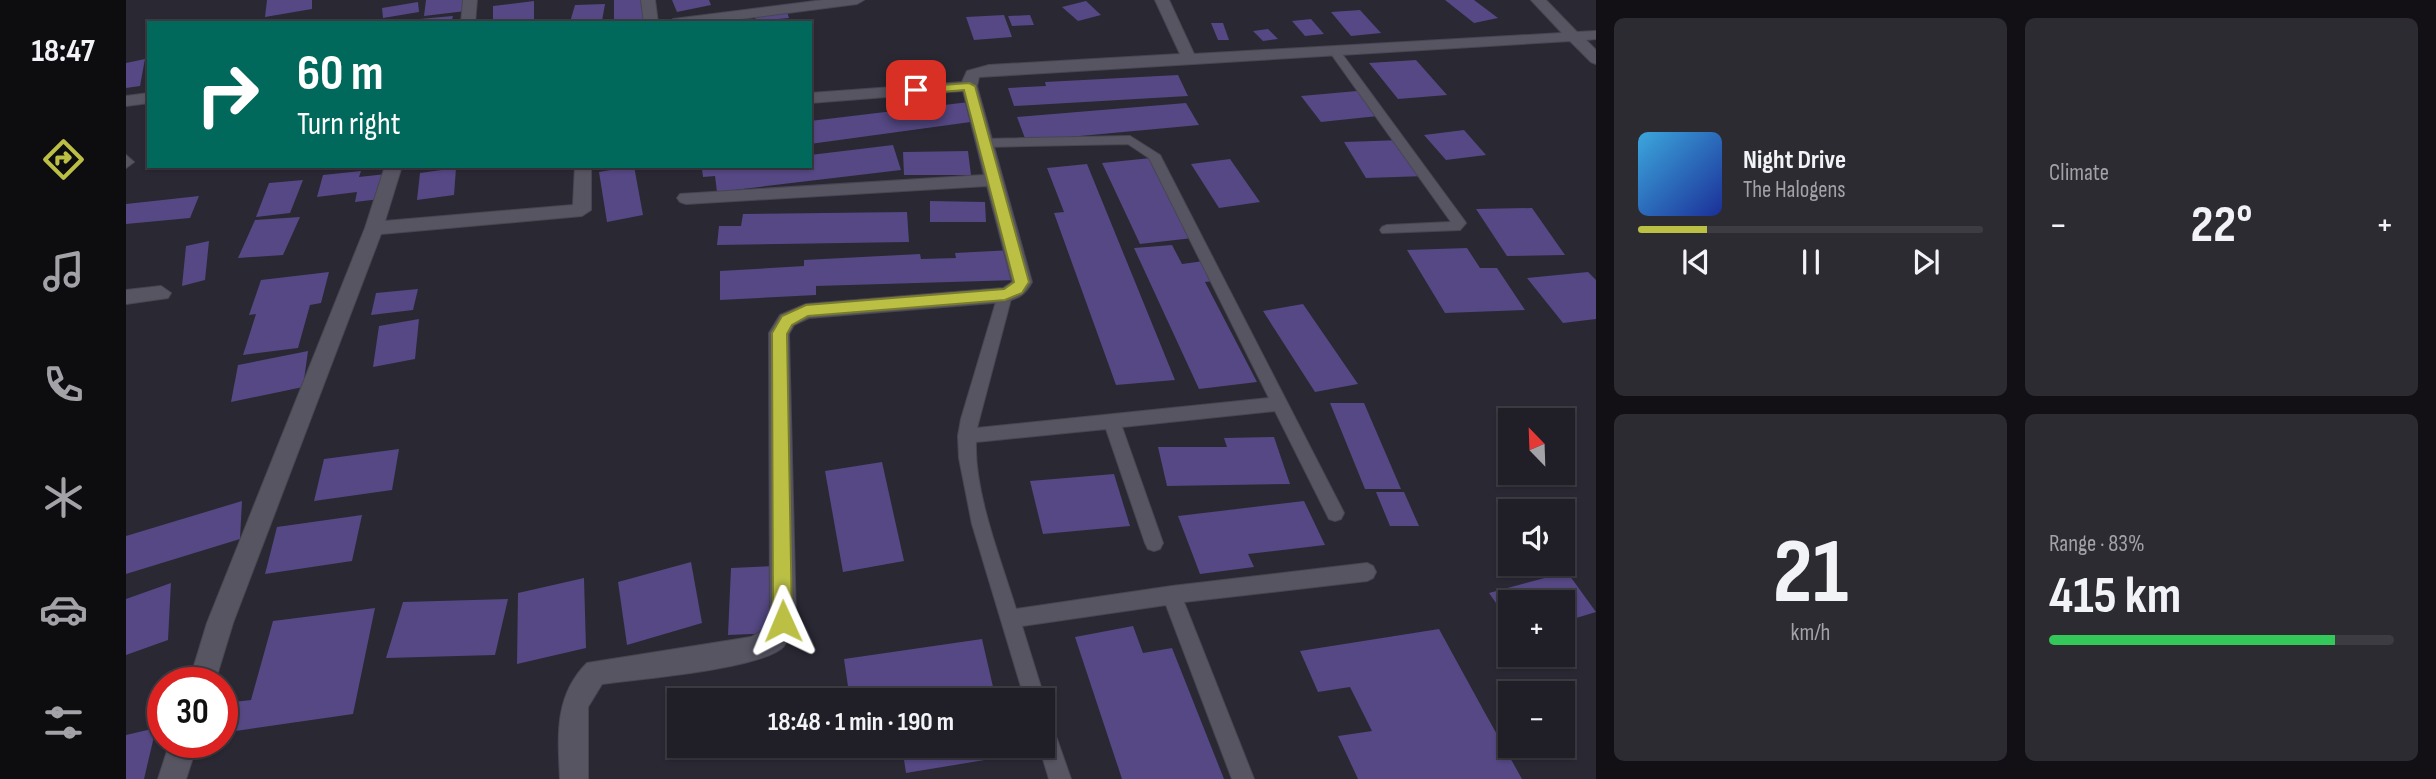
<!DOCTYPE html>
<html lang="en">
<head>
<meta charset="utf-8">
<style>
	body { margin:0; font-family:"Sofia Sans Condensed",sans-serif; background:#2d2b32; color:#f1f3f6; height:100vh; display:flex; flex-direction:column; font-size:26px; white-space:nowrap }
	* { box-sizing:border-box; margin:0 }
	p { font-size:23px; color:#a2a2a7 }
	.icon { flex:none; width:38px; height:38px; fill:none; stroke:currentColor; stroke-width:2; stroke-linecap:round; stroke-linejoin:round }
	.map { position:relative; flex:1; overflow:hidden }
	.sheet { display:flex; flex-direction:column; gap:18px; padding:18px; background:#121015; width:840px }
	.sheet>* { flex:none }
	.guide { position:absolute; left:21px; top:21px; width:665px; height:147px; border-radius:0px; box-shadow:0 2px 5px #0004,0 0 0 2px #3d3c43; background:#00695c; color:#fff; overflow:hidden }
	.needle { width:46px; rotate:337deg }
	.buttons { position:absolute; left:1372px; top:408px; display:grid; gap:14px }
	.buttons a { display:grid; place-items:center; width:77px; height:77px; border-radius:0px; background:#201e26; box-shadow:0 2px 5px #0004,0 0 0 2px #3d3c43; font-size:35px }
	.speed { position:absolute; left:21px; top:667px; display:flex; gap:14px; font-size:35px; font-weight:700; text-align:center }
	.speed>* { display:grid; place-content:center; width:91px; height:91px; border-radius:50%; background:#201e26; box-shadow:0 2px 5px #0004,0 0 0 2px #3d3c43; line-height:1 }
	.speed .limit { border:10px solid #d22; background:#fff; color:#111 }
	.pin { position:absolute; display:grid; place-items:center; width:60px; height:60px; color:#fff; margin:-30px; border-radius:14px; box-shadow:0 4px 10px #0006 }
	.me { position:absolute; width:77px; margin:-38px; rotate:359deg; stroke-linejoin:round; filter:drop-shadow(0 0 5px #0008) }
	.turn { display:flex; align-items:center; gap:24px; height:147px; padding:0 35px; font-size:32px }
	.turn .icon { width:91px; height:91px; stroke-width:2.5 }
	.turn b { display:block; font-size:49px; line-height:60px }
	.big { font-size:52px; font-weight:700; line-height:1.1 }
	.sheet .widget { flex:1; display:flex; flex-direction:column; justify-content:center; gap:10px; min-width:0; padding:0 24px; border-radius:10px; background:#2d2b32 }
	.sheet .dial { align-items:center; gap:0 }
	.dial b { font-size:91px; line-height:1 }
	.song { display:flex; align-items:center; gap:21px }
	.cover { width:84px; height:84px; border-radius:10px; background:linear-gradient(135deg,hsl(200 70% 55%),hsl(230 70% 35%)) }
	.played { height:7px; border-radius:4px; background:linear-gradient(90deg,#bbc045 20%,#3d3c43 20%) }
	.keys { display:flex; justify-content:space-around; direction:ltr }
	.heat { display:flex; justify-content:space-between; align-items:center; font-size:38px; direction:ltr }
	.charge { height:10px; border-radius:5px; background:linear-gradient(90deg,#34c759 83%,#3d3c43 0) }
	.sheet .tiles { flex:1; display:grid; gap:18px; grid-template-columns:repeat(2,1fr) }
	.trip { position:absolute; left:541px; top:688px; width:388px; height:70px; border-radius:0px; background:#201e26; box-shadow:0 2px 5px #0004,0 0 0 2px #3d3c43; font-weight:700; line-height:70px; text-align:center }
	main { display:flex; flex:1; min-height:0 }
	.tab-bar { display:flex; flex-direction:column; width:126px; justify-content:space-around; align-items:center; background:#0d0c0f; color:#a2a2a7 }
	.tab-bar .icon { width:49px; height:49px }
	.tab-bar .on { color:#bbc045 }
	.tab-bar b { font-size:32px; color:#f1f3f6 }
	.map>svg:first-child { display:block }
	.building { fill:#554884 }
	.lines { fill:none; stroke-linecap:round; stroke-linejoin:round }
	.service-casing { stroke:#474650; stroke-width:2 }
	.minor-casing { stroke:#474650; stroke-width:2 }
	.service { fill:#575562; fill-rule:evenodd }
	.minor { fill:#575562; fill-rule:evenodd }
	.route { fill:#bbc045; stroke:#7a7d2d; stroke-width:2 }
</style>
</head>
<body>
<main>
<nav class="tab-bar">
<b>18:47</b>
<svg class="icon on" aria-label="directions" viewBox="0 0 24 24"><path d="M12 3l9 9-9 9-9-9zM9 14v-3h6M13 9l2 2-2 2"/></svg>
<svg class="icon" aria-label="music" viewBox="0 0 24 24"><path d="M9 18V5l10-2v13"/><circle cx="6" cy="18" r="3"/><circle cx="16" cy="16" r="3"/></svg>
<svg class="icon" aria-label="phone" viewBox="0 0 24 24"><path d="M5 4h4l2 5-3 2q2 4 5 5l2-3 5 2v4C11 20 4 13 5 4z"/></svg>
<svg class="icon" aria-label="climate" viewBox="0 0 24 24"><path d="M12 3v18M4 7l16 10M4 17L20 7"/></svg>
<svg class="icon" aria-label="car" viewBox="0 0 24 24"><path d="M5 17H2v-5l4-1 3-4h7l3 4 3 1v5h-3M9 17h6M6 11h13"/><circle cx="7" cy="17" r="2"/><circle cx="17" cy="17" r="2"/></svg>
<svg class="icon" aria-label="filters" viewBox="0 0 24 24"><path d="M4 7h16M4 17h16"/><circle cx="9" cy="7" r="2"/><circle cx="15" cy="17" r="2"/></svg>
</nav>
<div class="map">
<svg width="1470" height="779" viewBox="0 0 1470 779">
	<rect width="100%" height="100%" fill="#2a2833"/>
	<g class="building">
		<polygon points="141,0 186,0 186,9 139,17"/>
		<polygon points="300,0 341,0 340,11 298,16"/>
		<polygon points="488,0 527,0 529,23 488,23"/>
		<polygon points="546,0 583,0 585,5 551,12"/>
		<polygon points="1319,0 1348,0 1372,18 1348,23"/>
		<polygon points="408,1 408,23 367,23 367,6"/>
		<polygon points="960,1 975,15 952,21 936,7"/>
		<polygon points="292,2 293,12 257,18 256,8"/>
		<polygon points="479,4 476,21 444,22 449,5"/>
		<polygon points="659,5 663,18 630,21 627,9"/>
		<polygon points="1234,10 1255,33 1225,36 1205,12"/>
		<polygon points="878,15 886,37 848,40 840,17"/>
		<polygon points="904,15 908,25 886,26 882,16"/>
		<polygon points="327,16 325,23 272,23 271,21"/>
		<polygon points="1185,19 1198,34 1179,36 1166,21"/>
		<polygon points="1085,23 1097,23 1103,40 1092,40"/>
		<polygon points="1142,29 1152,39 1137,41 1127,31"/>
		<polygon points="19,59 14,86 0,88 0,63"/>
		<polygon points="1290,60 1321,95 1272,99 1243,63"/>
		<polygon points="1052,75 1062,96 888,106 882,88 920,86 919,82"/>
		<polygon points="1231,91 1252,116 1195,122 1175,96"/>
		<polygon points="843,102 852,121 684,144 684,121"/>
		<polygon points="1060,103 1073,125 900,141 891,117"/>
		<polygon points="1338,130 1360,155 1320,160 1298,135"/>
		<polygon points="1276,140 1300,176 1240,178 1218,142"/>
		<polygon points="767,145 775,170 591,192 589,176 577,177 576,169 684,166 684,155"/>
		<polygon points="842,151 845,175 778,175 777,152"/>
		<polygon points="1025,158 1067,238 1014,244 976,163"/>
		<polygon points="1104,159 1134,202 1093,208 1065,164"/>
		<polygon points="961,164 1049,380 990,385 928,213 938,212 921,168"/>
		<polygon points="508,166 517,215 481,222 473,172"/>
		<polygon points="330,168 328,195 291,200 294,173"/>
		<polygon points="235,171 233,177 260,174 254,199 229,202 231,192 191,197 197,175"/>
		<polygon points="177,180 164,213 130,217 143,183"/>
		<polygon points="73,196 64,218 0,224 0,204"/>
		<polygon points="804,201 859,202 860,222 804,222"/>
		<polygon points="1406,208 1439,255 1381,256 1350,209"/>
		<polygon points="781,212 783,242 591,245 593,226 615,226 617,214"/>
		<polygon points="174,217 157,255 112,258 129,220"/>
		<polygon points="83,241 79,280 56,286 60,246"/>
		<polygon points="1046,245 1056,264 1078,261 1088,281 1079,282 1131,382 1073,389 1008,248"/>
		<polygon points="1341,248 1354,268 1371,268 1399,310 1319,313 1281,250"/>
		<polygon points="886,250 894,280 690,286 690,295 594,300 594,271 678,266 678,260 794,254 795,259 830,258 829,253"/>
		<polygon points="203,272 195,303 184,305 172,348 117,355 130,314 123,315 135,280"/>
		<polygon points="1462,272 1470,280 1470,319 1437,323 1401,278"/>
		<polygon points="292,289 287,310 245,315 250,293"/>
		<polygon points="1177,304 1232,384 1189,392 1137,311"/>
		<polygon points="293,319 289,359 247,367 253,326"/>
		<polygon points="182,351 177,387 105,402 112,365"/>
		<polygon points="1204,403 1238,403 1275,489 1239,489"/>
		<polygon points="1148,437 1164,484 1041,486 1032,447 1101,447 1098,438"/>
		<polygon points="273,449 266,490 188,501 198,459"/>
		<polygon points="756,462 778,561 717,572 699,471"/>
		<polygon points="988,474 1004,526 917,534 904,481"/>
		<polygon points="1250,492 1278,492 1293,526 1264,526"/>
		<polygon points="116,501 114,539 0,574 0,536"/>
		<polygon points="1178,501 1199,545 1122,554 1128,567 1074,574 1052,516"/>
		<polygon points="236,515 226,561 139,574 151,527"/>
		<polygon points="565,562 576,623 501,645 492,582"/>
		<polygon points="649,566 648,633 602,635 605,568"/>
		<polygon points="1441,572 1470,612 1437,622 1437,602 1384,602 1384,623 1363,593"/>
		<polygon points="458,578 460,648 391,664 392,593"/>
		<polygon points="45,583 42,640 0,655 0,599"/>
		<polygon points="382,599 369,655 260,658 277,602"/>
		<polygon points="249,608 227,714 96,733 99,703 125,700 147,621"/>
		<polygon points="1007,626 1017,653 1046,648 1098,779 996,779 949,637"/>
		<polygon points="1313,629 1359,713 1396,779 1232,779 1212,736 1246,731 1224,687 1192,692 1174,651"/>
		<polygon points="856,639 870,700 724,700 718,659"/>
		<polygon points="30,728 18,779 0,779 0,735"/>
		<polygon points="776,746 880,746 883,756 780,773"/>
	</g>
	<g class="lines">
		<defs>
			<g id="service">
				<polygon points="1203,47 1211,47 1338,220 1340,223 1334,230 1256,233 1254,230 1256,227 1261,225 1325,222 1203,51"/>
				<path d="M1004,136L1034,155L1215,507L1218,513L1215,519L1209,521L1203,519L1149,411L996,427L1037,543L1034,549L1028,551L1022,549L1019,543L980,429L850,442C848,493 875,560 890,609L1046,586L1241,563L1247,566L1250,572L1247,578L1241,581L1058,602L1128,779H1106L1040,605L896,626L919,700L917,705V700H899L846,524L833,458L832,436L835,419L872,295L879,290L886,295L851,428L1143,398L1023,158L1002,144L859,147L853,143L859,139Z"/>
				<polygon points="917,716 924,719 945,779 923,779 913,746 917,746"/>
			</g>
			<g id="minor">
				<polygon points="337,0 351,0 349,23 335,23"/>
				<polygon points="515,0 529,0 532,23 518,23"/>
				<polygon points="697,0 738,0 731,4 583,23 540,23 547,19"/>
				<path d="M1029,0H1043L1068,54L1436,33L1405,0H1420L1451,32L1470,31V39L1460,40L1470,50V64L1465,62L1444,41L853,77L851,86L906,282C899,295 893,298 879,302L683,318L668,325L663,334L670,621C666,629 663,639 658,646C638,669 511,679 476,684L462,707V779H434C432,736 428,696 461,663L625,637L639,629L644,619L643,333L654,315L680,304L877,288L886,282L861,186L560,204L554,202L551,198L554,194L858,175L837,91L684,103V93L836,82L841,71L863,65L1054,54Z"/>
				<polygon points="23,93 23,103 0,106 0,96"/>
				<polygon points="0,155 8,162 0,168"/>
				<polygon points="259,166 276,166 259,221 447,205 449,166 465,166 465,210 456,216 255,234 107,623 89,682 63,682 81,623 239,228"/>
				<polygon points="35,286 45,293 42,298 0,304 0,290"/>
				<polygon points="44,742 72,742 60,779 32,779"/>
			</g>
		</defs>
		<use href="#service" class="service-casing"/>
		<use href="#minor" class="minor-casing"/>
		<use href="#service" class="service"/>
		<use href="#minor" class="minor"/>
	</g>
	<polygon class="route" points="843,83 849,86 903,282 896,293 879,300 682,316 666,325 661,334 666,621 664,628 657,631 650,628 647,621 646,333 656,316 680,305 878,289 888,282 838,90 790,94 784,90 790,87"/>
</svg>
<div class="buttons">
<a><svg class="needle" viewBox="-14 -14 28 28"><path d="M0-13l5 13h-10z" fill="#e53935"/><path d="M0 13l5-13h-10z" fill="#a2a2a7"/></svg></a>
<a><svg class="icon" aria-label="sound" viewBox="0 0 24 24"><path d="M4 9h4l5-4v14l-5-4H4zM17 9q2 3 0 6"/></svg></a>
<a>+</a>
<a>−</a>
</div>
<div class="speed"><div class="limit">30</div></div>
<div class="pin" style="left:790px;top:90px;background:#d93025"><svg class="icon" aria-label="arrive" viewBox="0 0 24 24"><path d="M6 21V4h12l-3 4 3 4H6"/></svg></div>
<svg class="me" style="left:657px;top:621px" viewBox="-20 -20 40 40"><path d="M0-17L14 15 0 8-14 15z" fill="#bbc045" stroke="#fff" stroke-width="4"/></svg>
<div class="trip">18:48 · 1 min · 190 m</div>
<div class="guide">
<div class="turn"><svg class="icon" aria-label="right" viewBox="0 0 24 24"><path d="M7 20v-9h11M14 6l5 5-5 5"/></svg><div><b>60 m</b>Turn right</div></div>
</div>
</div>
<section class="sheet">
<div class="tiles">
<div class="widget">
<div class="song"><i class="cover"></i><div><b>Night Drive</b><p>The Halogens</p></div></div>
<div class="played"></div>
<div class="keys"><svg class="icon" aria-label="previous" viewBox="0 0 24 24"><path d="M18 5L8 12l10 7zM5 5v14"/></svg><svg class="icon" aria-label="pause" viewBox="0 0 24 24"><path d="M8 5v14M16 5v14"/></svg><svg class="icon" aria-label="next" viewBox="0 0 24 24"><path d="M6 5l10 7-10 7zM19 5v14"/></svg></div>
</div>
<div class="widget"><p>Climate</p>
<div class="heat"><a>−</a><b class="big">22°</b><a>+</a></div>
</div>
<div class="widget dial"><b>21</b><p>km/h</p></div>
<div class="widget"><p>Range · 83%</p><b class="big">415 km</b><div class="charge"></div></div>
</div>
</section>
</main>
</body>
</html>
